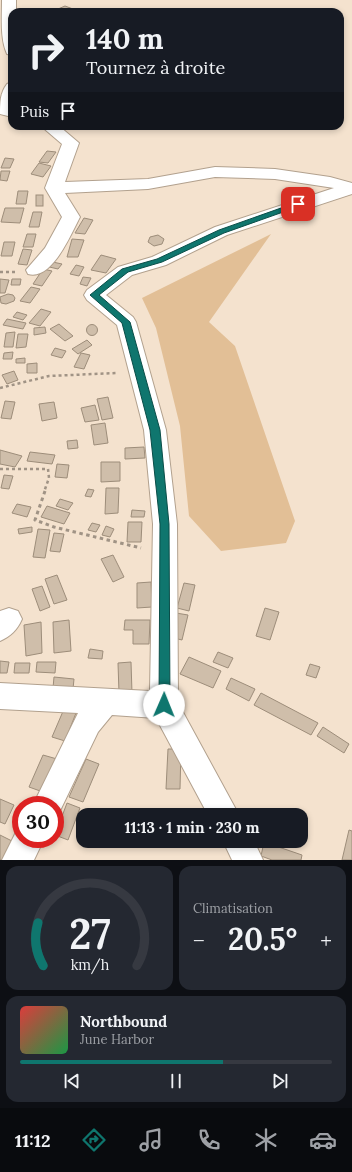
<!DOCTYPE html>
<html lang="fr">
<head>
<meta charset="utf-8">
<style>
	body { margin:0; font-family:Lora,serif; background:#242831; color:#f1f3f6; height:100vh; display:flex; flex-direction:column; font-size:15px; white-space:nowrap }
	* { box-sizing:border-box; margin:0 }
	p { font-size:13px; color:#9ea1a6 }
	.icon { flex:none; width:22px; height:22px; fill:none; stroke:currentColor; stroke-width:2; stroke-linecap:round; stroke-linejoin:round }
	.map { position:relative; height:860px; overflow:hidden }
	.sheet { display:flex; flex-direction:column; gap:6px; padding:6px; background:#0d0f14; flex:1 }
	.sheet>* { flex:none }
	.top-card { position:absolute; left:8px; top:8px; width:336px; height:122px; border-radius:12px; box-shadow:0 2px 6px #0003; background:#171b24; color:#f1f3f6; overflow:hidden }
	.speed { position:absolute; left:12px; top:796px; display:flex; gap:8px; font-size:20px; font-weight:700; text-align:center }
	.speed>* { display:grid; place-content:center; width:52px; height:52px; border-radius:50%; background:#171b24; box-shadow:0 2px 6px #0003; line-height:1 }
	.speed .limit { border:6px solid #d22; background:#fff; color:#111 }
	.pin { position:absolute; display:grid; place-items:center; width:34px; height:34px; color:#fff; margin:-17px; border-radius:8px; box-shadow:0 2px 6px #0006 }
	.me { position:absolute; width:44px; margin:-22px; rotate:1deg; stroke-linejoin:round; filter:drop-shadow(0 0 3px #0008) }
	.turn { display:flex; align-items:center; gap:14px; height:84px; padding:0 12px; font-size:18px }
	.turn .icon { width:52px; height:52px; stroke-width:2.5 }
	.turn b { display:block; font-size:28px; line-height:34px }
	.then { display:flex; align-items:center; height:38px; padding:0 12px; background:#0003; gap:8px; font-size:15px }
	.big { font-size:30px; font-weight:700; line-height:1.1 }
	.sheet .widget { flex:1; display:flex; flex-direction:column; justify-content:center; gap:6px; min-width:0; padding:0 14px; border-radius:12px; background:#242831 }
	.sheet .dial { align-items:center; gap:0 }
	.dial svg { height:104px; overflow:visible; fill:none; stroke:#363941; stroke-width:7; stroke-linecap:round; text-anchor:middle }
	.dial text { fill:#f1f3f6; stroke:none }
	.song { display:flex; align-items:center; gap:12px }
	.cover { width:48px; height:48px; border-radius:6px; background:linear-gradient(135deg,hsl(0 70% 55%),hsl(140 70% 35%)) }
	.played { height:4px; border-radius:2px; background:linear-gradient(90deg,#0f766e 65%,#363941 65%) }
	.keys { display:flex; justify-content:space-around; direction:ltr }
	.heat { display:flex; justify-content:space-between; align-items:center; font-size:22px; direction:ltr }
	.sheet .tiles { flex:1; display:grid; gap:6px; grid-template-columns:1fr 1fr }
	.widget:last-child { grid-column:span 2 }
	.trip { position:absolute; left:76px; top:808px; width:232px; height:40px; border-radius:12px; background:#171b24; box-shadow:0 2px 6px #0003; font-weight:700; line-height:40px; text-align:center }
	.dock { display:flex; height:64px; justify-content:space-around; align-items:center; background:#090b0e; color:#9ea1a6 }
	.dock .icon { width:28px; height:28px }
	.dock .on { color:#0f766e }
	.dock b { font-size:18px; color:#f1f3f6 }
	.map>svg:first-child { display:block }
	.green { fill:#e2bf96 }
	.building { fill:#cfbeaa; stroke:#9d8d7a }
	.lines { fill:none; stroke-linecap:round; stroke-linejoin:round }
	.minor-casing { stroke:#b2a18e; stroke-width:2 }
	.path-far1 { stroke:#a09385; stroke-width:2.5; stroke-dasharray:3 3; stroke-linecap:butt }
	.path { stroke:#a09385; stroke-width:3; stroke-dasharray:3.5 3.5; stroke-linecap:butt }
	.minor { fill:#fff; fill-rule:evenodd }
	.route { fill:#0f766e; stroke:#0a4d48 }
</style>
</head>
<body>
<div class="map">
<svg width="352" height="860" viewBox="0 0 352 860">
	<rect width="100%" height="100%" fill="#f4e2ce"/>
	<polygon class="green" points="271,234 209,322 235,346 295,521 286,543 221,551 189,516 180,426 156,328 142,298"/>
	<g class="building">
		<polygon points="65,6 73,9 66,12 58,9"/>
		<polygon points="47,151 56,152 48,163 39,162"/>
		<polygon points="5,158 14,159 10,168 1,168"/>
		<polygon points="39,163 51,166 43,177 31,174"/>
		<polygon points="1,171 10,171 7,181 0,180"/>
		<polygon points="18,191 28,191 26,204 16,204"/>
		<rect x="36" y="195" width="7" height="11"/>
		<polygon points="5,208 24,208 20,223 1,222"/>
		<polygon points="33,212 42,212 39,227 29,227"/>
		<polygon points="84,218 93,220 85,234 75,233"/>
		<polygon points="27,234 36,234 33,247 23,247"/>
		<polygon points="158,235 164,239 162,244 154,246 148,242 150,237"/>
		<polygon points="72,239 84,240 78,257 67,257"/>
		<polygon points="4,242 15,242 12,256 1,256"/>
		<polygon points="23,249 32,250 27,265 18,264"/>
		<polygon points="101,255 116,259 106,273 91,270"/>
		<polygon points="48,261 62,264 58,269 45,266"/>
		<polygon points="76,265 84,267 79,276 70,274"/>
		<polygon points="43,269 52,271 42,286 33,284"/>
		<polygon points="83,277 91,278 87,286 80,284"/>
		<polygon points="0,279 9,280 5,293 0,293"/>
		<polygon points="12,279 21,279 20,285 11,285"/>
		<polygon points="31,287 40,289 30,303 20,301"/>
		<polygon points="8,294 13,295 15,298 14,301 6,304 1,303 0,297"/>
		<polygon points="41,309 51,312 40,326 29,323"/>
		<polygon points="17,312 27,315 23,320 13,317"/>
		<polygon points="7,319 26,323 23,329 3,325"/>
		<polygon points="59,324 73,336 65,341 50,329"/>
		<circle cx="92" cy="330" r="5.5"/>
		<polygon points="45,327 46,333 34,335 34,328"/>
		<polygon points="15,332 13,347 4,347 6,333"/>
		<polygon points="18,334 28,334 26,347 16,348"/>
		<polygon points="87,340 92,345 78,354 72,349"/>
		<polygon points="55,348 66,351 62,358 51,355"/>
		<polygon points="13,352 12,359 3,359 4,353"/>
		<polygon points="81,353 90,355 84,369 74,367"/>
		<polygon points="25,358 25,363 16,363 16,359"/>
		<polygon points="37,363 37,373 27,373 27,364"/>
		<polygon points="14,371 18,380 7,384 2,375"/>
		<polygon points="108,397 113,418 102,420 97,399"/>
		<polygon points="5,401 15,402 11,419 1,418"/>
		<polygon points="54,402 57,418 42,421 39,404"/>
		<polygon points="95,405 99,420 85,422 81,408"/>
		<polygon points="105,423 108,443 94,445 91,425"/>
		<polygon points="77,440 78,448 68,449 67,441"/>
		<polygon points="144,447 145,458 125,459 125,448"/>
		<polygon points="0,450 22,456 15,467 0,464"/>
		<polygon points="30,452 55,455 52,464 27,461"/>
		<polygon points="101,462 120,462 120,481 101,482"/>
		<polygon points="57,464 69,465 67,478 55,477"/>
		<polygon points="4,475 13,476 9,489 1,488"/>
		<polygon points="106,488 119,488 118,513 105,514"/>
		<polygon points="88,489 94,490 91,497 85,496"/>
		<polygon points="60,499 73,503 68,510 56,506"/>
		<polygon points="17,504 31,507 27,517 12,513"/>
		<polygon points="47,506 70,513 64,524 41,517"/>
		<polygon points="132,510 145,511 144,517 131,517"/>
		<polygon points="128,522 142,522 141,542 127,542"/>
		<polygon points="92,523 100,525 96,532 88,530"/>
		<polygon points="106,526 114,529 110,537 102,535"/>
		<polygon points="32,527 32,532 19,534 18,529"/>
		<polygon points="38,529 50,530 45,558 33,557"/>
		<polygon points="54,533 64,534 60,552 50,551"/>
		<polygon points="113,555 124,577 113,582 101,559"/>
		<polygon points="57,575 67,600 54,604 45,579"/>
		<polygon points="151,582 152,607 137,608 137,583"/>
		<polygon points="184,583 195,585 189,611 177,608"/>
		<polygon points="42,586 50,607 40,611 32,589"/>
		<polygon points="265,608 279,612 270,640 256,636"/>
		<polygon points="176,613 188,615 182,640 170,637"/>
		<polygon points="69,620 71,651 54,653 53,622"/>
		<polygon points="125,620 150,620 149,644 133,644 133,630 124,630"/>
		<polygon points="41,622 42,653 26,656 24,625"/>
		<polygon points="90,649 103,651 102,659 88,658"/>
		<polygon points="218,652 233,658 228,668 213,662"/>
		<polygon points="189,657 221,671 213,688 180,674"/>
		<polygon points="0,661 9,662 7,673 0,673"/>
		<polygon points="37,662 56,662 55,673 36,672"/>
		<polygon points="131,662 132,693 119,693 118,663"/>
		<polygon points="15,663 30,663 29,673 14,673"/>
		<polygon points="310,664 320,667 316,678 306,675"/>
		<polygon points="54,677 74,679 73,689 53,688"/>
		<polygon points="231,678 255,689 249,701 226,689"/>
		<polygon points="261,693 318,723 311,735 254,705"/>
		<polygon points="64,709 76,713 65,741 52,737"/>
		<polygon points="323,727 349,744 344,753 317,736"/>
		<polygon points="168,749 181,749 180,789 166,789"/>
		<polygon points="43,755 57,759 43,792 29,787"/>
		<polygon points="86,759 99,764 83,802 69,797"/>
		<polygon points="0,799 14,805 5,824 0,822"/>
		<polygon points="67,803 80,808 68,840 55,835"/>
		<polygon points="349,830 352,831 352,860 342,860"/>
		<polygon points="0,835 12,841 2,860 0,860"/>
		<polygon points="264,842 302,855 301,860 272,860 261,856"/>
	</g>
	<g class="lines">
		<defs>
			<g id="minor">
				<path d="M2,0H16V12H12V55L7,54C0,39 2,17 2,0Z"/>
				<path d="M12,82V117L0,114C0,103 0,93 7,84Z"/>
				<path d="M41,126H59L79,143L65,182L148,179L215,167L275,169L330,177L352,183V194L227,235L166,265L132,275L106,295L133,317L136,322L166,430L177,524L178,703L239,815H208L156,718L112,715L98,732L58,815L55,817V805H33L78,713L0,709V683L150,691L153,524L144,430L117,325L87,300L84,295L87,290L118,267L152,257L215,227L334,188L275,179L215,177L148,189L65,193L80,217C71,234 52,281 28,274L26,270L45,248L62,217L45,188L62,144Z"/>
				<path d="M9,608L18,611L22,619C17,630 11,636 0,641V611Z"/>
				<polygon points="21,827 21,839 44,839 34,860 2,860 18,828"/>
				<polygon points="223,841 254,841 263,860 232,860"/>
			</g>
		</defs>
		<use href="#minor" class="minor-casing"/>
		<g class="path-far1">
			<polyline points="0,272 16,272"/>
			<polyline points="0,388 49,376 116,373"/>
			<polyline points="0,469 48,469 49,478 44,492"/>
		</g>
		<polyline class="path" points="45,491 35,520 54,527 141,548"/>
		<use href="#minor" class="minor"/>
	</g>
	<polygon class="route" points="298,202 300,203 300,206 224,233 162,262 128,272 99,295 130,322 160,430 169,524 170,705 168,709 164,710 160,709 159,705 160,524 150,430 122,323 90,295 122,269 157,259 219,230"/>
</svg>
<div class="speed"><div class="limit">30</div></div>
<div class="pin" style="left:298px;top:204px;background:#d93025"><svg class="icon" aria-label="arrive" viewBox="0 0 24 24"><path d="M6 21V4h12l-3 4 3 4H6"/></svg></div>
<svg class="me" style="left:164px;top:705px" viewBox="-20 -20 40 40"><circle r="19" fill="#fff"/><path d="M0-13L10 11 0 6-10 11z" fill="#0f766e"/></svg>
<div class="trip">11:13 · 1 min · 230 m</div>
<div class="top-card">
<div class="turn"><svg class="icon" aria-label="right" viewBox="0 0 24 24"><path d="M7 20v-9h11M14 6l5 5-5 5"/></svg><div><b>140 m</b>Tournez à droite</div></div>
<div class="then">Puis<svg class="icon" aria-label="arrive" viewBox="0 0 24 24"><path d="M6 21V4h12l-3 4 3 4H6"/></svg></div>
</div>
</div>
<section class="sheet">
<div class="tiles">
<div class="widget dial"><svg viewBox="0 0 100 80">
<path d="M14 69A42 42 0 1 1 86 69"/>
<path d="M14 69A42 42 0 0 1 10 36" stroke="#0f766e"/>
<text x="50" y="56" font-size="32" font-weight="700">27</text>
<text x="50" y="72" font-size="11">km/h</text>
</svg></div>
<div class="widget"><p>Climatisation</p>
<div class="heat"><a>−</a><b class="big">20.5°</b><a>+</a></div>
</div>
<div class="widget">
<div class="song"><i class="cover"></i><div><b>Northbound</b><p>June Harbor</p></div></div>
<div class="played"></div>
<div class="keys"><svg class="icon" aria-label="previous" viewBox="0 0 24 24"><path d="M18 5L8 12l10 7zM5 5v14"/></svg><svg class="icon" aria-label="pause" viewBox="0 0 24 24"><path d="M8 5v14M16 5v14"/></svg><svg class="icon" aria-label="next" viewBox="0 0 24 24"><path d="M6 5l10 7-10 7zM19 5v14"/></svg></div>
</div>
</div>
</section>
<nav class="dock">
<b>11:12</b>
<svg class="icon on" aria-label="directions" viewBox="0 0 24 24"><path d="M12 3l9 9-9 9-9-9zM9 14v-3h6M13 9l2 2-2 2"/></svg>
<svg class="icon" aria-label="music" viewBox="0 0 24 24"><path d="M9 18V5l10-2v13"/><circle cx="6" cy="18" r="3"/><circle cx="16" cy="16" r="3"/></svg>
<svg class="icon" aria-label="phone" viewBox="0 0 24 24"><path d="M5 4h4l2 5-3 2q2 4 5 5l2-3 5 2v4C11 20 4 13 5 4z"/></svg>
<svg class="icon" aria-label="climate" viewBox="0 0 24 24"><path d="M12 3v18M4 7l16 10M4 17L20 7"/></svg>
<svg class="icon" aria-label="car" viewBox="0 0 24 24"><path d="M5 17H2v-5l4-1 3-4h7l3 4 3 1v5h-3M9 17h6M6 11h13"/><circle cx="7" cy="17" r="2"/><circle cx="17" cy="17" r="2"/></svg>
</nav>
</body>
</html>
